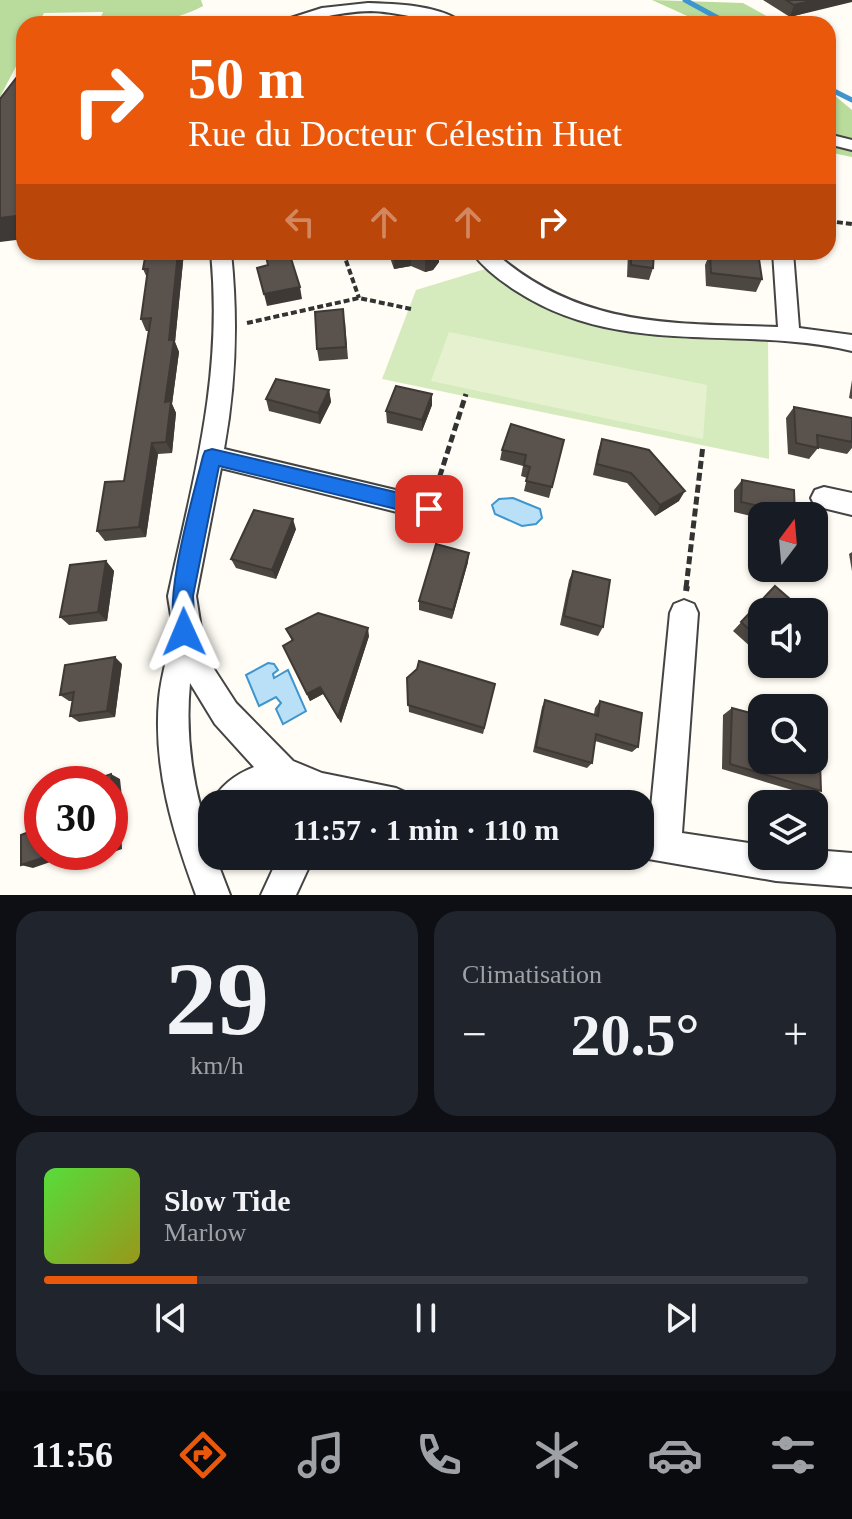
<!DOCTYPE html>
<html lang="fr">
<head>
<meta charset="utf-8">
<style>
	body { margin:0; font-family:Georgia,serif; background:#20242c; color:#f1f3f6; height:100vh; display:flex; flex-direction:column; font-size:30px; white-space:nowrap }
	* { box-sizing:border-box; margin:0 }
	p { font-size:26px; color:#9ea1a6 }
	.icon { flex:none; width:44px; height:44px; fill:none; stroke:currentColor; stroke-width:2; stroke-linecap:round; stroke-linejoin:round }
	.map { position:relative; height:895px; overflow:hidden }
	.sheet { display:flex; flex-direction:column; gap:16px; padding:16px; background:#0d0f14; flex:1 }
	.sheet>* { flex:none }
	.guide { position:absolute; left:16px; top:16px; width:820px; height:244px; border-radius:24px; box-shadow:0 2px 6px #0004; background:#ea580c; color:#fff; overflow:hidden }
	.needle { width:52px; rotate:16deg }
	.fabs { position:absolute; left:748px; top:502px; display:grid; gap:16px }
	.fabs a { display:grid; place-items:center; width:80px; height:80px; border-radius:16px; background:#171b24; box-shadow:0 2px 6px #0004; font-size:40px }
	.speed { position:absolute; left:24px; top:766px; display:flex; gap:16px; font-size:40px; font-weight:700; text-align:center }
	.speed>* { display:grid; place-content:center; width:104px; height:104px; border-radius:50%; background:#171b24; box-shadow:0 2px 6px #0004; line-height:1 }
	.speed .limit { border:12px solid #d22; background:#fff; color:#111 }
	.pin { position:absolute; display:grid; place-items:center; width:68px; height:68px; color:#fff; margin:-34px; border-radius:16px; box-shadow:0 4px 12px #0006 }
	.me { position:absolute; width:88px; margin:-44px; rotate:359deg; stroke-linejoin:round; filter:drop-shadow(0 0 6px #0008) }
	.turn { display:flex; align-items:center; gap:28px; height:168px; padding:0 40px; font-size:36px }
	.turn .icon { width:104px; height:104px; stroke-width:2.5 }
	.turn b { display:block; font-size:56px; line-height:68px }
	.lanes { display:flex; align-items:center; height:76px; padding:0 40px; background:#0003; justify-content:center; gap:40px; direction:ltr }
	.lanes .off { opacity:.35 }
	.big { font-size:60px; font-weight:800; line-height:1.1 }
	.sheet .card { flex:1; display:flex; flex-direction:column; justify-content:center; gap:12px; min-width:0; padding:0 28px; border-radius:24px; background:#20242c }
	.sheet .dial { align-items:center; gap:0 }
	.dial b { font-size:104px; line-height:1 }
	.song { display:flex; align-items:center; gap:24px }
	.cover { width:96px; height:96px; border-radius:12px; background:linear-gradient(135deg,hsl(110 70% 55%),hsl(60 70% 35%)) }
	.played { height:8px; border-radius:4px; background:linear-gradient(90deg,#ea580c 20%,#363941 20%) }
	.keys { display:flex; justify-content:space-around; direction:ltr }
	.heat { display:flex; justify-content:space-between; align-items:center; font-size:44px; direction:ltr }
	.sheet .tiles { flex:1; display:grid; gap:16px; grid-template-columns:1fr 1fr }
	.card:last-child { grid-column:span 2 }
	.trip { position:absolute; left:198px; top:790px; width:456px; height:80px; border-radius:24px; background:#171b24; box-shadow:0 2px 6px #0004; font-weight:800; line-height:80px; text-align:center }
	.tab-bar { display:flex; height:128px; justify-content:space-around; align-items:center; background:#090b0e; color:#9ea1a6 }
	.tab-bar .icon { width:56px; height:56px }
	.tab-bar .active { color:#ea580c }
	.tab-bar b { font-size:36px; color:#f1f3f6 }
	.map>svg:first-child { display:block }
	.green { fill:#d5ebbd }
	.forest { fill:#b9dc9c }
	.pitch { fill:#e6f2cf }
	.water { fill:#b9e0f7; stroke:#3f96cf; stroke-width:2 }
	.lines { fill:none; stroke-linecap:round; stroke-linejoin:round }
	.stream { stroke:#3f96cf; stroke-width:5 }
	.minor-casing { stroke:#444; stroke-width:4 }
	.path-far2 { stroke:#333; stroke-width:4; stroke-dasharray:6 3; stroke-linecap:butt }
	.path-far1 { stroke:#333; stroke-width:5; stroke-dasharray:8 4; stroke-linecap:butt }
	.path { stroke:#333; stroke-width:6; stroke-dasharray:10 5; stroke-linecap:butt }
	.minor { fill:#fff; fill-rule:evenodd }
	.wall { fill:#4d4742 }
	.shaded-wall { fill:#3f3936 }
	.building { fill:#5a524d; stroke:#3f3936; stroke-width:2 }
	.route { fill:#1a73e8; stroke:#114b97; stroke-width:2 }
</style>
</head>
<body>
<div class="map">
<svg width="852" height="895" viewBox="0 0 852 895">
	<rect width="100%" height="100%" fill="#fffdf5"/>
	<polygon class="green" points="495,266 590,319 768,334 769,459 382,379 416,290"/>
	<g class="forest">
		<path d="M0,0H201L203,6C169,24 137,24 98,24L103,12L44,13L38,24H24V51L0,97Z"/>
		<polygon points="652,0 743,3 781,24 705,24"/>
		<polygon points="828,90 852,110 852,157 828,152"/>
	</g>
	<polygon class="pitch" points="449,332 707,385 703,439 431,381"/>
	<g class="water">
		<polygon points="513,498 540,509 542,518 536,524 522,526 495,514 492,505 499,499"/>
		<polygon points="268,663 274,664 278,670 273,674 274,678 288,670 306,711 283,724 276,709 281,703 276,697 259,706 246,675"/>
	</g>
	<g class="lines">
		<g class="stream">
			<polyline points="685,0 729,24"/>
			<polyline points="828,88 852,100"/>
		</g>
		<defs>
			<g id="minor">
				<path d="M368,3C397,4 441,5 464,24C433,24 403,12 371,11C337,11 305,24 272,24L322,8Z"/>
				<polygon points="828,134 852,140 852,150 828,144"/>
				<path d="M211,252H231C238,319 236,383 224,449L429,498L438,501L442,509L438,517L429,520L221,468L196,596L203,641L214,669L236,703L293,761L322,773L396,788L407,793L412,804H320L282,790L262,796L253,804H212C218,787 236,774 254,767L215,724L190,683C186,726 190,768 201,809L212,805V856H215L230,895H196C173,833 153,768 159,699C161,675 170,650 172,626C172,617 169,605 168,596C194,475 223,378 211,252Z"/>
				<path d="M472,252H494C580,328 670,323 778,327L773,252H793L799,328L852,335V351C739,324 623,359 518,292C502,282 483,268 472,252Z"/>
				<polygon points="824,487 852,493 852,515 815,506 811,498 815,490"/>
				<polygon points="684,600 694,604 698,613 682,833 762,845 762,856 814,856 814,850 852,853 852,887 776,881 631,856 640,856 640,826 649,828 670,613 674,604"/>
				<polygon points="279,856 314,856 296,895 261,895"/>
			</g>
		</defs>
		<use href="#minor" class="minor-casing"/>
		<g class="path-far2">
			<polyline points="828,221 852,224"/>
			<polyline points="343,252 359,298"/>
			<polyline points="247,323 359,298 411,309"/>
		</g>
		<g class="path-far1">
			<polyline points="436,488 466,394"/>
			<polyline points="686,588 703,445"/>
		</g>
		<polyline class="path" points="686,591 687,586"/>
		<use href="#minor" class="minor"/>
	</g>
	<g class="wall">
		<polygon points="763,0 852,0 790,17"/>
		<polygon points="146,252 184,252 175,342 179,352 172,404 176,413 172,453 158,454 146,537 105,541 97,531 124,481 149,331 146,331 141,319 147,278 143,269"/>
		<polygon points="388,252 439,252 439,262 433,270 425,272 411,266 394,269"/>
		<polygon points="628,252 654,252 653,268 649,280 627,277"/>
		<polygon points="710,253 762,279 756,292 706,286 705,265"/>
		<polygon points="345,322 348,359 319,361 317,349"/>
		<polygon points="852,380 852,399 849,398"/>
		<polygon points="329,390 331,402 320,424 269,411 266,399"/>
		<polygon points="432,405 422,431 387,423 386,411"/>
		<polygon points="794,407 852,418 852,448 847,454 818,448 809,459 788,454 786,418"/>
		<polygon points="602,439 679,501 655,516 627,483 593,475 598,451"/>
		<polygon points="564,440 549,498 524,491 527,478 521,476 523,466 500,460 502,450"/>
		<polygon points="742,480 795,516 762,516 762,546 751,543 751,516 734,512 734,490"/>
		<polygon points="296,529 276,579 236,568 231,559"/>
		<polygon points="852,552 852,571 849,554"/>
		<polygon points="106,561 114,571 107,621 69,625 60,617"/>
		<polygon points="468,562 452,619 419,610 419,601"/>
		<polygon points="573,571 603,627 598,636 560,625 569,580"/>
		<polygon points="775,586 762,612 762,657 733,631"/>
		<polygon points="286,629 369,636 341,723 323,694 310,701 283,646 292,641"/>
		<polygon points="122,664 115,717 79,722 70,716 73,701 69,701 60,695"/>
		<polygon points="417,669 495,684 483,734 409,712 407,678"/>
		<polygon points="545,700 594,714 595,708 600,701 638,747 632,752 595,741 592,763 587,768 533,752 542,707"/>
		<polygon points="732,708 821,791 809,795 722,769 723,715"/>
	</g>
	<g class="shaded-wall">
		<polygon points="815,0 852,0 852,2 790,17 794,5"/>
		<polygon points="24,215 24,239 0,242 0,218"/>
		<polygon points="178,252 184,252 175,342 179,352 172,404 176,413 172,453 166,442 165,402 169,340"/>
		<polygon points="437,252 439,252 439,262 433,270 425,272 425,259"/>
		<polygon points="411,254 411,266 394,269 394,256"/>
		<polygon points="300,287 302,299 267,306 264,294"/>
		<polygon points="329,390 331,402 320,424 318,413"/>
		<polygon points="432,394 432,405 422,431 422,420"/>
		<polygon points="152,443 158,454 146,537 139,527"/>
		<polygon points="685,491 679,501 655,516 660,505"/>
		<polygon points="293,519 296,529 276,579 272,570"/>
		<polygon points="469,553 468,562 452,619 453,610"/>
		<polygon points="106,561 114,571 107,621 98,612"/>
		<polygon points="368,628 369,636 341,723 338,717"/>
		<polygon points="115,657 122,664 115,717 107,711"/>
		<polygon points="320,687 323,694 310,701 307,694"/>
		<polygon points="111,774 120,779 125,825 121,826 122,849 99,857 88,855 96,852 110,852"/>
		<polygon points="45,852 56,852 56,860 33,868 21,865"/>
	</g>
	<g class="building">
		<polygon points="786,0 815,0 794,5"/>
		<polygon points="323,19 327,24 316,24"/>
		<polygon points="558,21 568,24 554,24"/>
		<polygon points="642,21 670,23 668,24 638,24"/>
		<polygon points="24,68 24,215 0,218 0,99"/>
		<polygon points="146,252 178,252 169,340 174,340 165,402 171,401 166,442 152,443 139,527 97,531 105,482 124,481 151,318 141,319 148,269 143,269"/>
		<polygon points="265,252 289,252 300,287 264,294 257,268 268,265"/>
		<polygon points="392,252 437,252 433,258 425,259 411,254 394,256"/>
		<polygon points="631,252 654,252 653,268 631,265"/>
		<polygon points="710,253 759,259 762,279 711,273"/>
		<polygon points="343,309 346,347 317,349 315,312"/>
		<polygon points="276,379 329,390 318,413 266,399"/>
		<polygon points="396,386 432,394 422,420 386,411"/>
		<polygon points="794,407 852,418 852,442 817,435 818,448 796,443"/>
		<polygon points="511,424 564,440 552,487 526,481 530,467 524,465 526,455 502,450"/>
		<polygon points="602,439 649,450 685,491 660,505 631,473 597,464"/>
		<polygon points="742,480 794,490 795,516 762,516 762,534 759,533 759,506 741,502"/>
		<polygon points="254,510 293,519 272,570 231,559"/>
		<polygon points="436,544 469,553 453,610 419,601"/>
		<polygon points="106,561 98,612 60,617 70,565"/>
		<polygon points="573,571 610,580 603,627 564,616"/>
		<polygon points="775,586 805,612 762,612 762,641 741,622"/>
		<polygon points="318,613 368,628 338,717 320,687 307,694 283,646 293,640 286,629"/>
		<polygon points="115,657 107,711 70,716 74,692 60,695 65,665"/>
		<polygon points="419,661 495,684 484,728 408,705 407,678 417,669"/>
		<polygon points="545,700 598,716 600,701 642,713 638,747 596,734 592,763 536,747"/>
		<polygon points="732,708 762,716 762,760 814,760 814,730 819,732 821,791 730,764"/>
		<polygon points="111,774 115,821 111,822 113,846 110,847 110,784 82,784"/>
		<polygon points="42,827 42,852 45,852 45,857 21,865 21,835"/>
	</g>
	<path class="route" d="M212,449L429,500L436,503L439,509L436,515L429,517L219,466L193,596L195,632L192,639L184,642L177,639C161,602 193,498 203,456L205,451Z"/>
</svg>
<div class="fabs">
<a><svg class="needle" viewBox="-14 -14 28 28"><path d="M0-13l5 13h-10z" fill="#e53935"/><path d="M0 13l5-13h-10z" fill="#9ea1a6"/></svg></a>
<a><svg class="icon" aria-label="sound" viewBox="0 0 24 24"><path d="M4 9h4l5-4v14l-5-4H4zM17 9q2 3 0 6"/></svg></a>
<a><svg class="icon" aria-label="search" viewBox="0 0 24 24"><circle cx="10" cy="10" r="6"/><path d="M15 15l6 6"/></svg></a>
<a><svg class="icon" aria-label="layers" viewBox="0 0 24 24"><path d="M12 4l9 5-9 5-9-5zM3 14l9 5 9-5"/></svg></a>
</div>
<div class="speed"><div class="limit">30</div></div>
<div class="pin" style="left:429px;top:509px;background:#d93025"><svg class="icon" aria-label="arrive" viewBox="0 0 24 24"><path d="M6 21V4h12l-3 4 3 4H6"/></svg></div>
<svg class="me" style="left:184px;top:632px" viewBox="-20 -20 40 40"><path d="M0-17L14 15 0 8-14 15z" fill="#1a73e8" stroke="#fff" stroke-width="4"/></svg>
<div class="trip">11:57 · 1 min · 110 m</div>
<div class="guide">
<div class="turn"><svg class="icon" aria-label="right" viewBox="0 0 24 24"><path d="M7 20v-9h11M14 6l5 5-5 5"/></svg><div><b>50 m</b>Rue du Docteur Célestin Huet</div></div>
<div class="lanes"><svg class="icon off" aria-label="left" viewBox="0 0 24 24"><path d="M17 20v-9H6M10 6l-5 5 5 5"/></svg><svg class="icon off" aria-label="ahead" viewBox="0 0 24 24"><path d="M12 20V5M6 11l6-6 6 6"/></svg><svg class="icon off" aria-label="ahead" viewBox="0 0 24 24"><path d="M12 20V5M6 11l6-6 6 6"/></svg><svg class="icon" aria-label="right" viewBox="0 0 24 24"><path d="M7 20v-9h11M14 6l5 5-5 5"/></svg></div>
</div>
</div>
<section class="sheet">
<div class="tiles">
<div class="card dial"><b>29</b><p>km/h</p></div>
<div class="card"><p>Climatisation</p>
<div class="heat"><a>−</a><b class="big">20.5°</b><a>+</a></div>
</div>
<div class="card">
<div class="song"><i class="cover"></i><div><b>Slow Tide</b><p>Marlow</p></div></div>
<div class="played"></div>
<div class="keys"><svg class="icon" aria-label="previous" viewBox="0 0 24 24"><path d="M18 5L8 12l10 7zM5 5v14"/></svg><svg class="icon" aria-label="pause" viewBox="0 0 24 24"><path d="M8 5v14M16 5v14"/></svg><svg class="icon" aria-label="next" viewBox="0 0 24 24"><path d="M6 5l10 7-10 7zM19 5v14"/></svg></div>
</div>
</div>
</section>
<nav class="tab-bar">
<b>11:56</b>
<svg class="icon active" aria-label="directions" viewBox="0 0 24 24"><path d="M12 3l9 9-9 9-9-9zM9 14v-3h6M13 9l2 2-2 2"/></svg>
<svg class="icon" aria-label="music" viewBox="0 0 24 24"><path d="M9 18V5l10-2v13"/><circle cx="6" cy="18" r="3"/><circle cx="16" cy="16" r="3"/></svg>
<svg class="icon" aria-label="phone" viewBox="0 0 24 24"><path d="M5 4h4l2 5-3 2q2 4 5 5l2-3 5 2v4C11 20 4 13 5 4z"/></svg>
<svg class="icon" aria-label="climate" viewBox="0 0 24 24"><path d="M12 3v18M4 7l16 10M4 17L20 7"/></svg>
<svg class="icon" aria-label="car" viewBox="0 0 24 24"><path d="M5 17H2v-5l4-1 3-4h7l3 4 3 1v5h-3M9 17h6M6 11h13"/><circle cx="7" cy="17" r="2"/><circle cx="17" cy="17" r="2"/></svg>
<svg class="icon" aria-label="filters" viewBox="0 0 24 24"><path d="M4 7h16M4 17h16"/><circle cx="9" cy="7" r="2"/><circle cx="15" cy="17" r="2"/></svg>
</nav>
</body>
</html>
